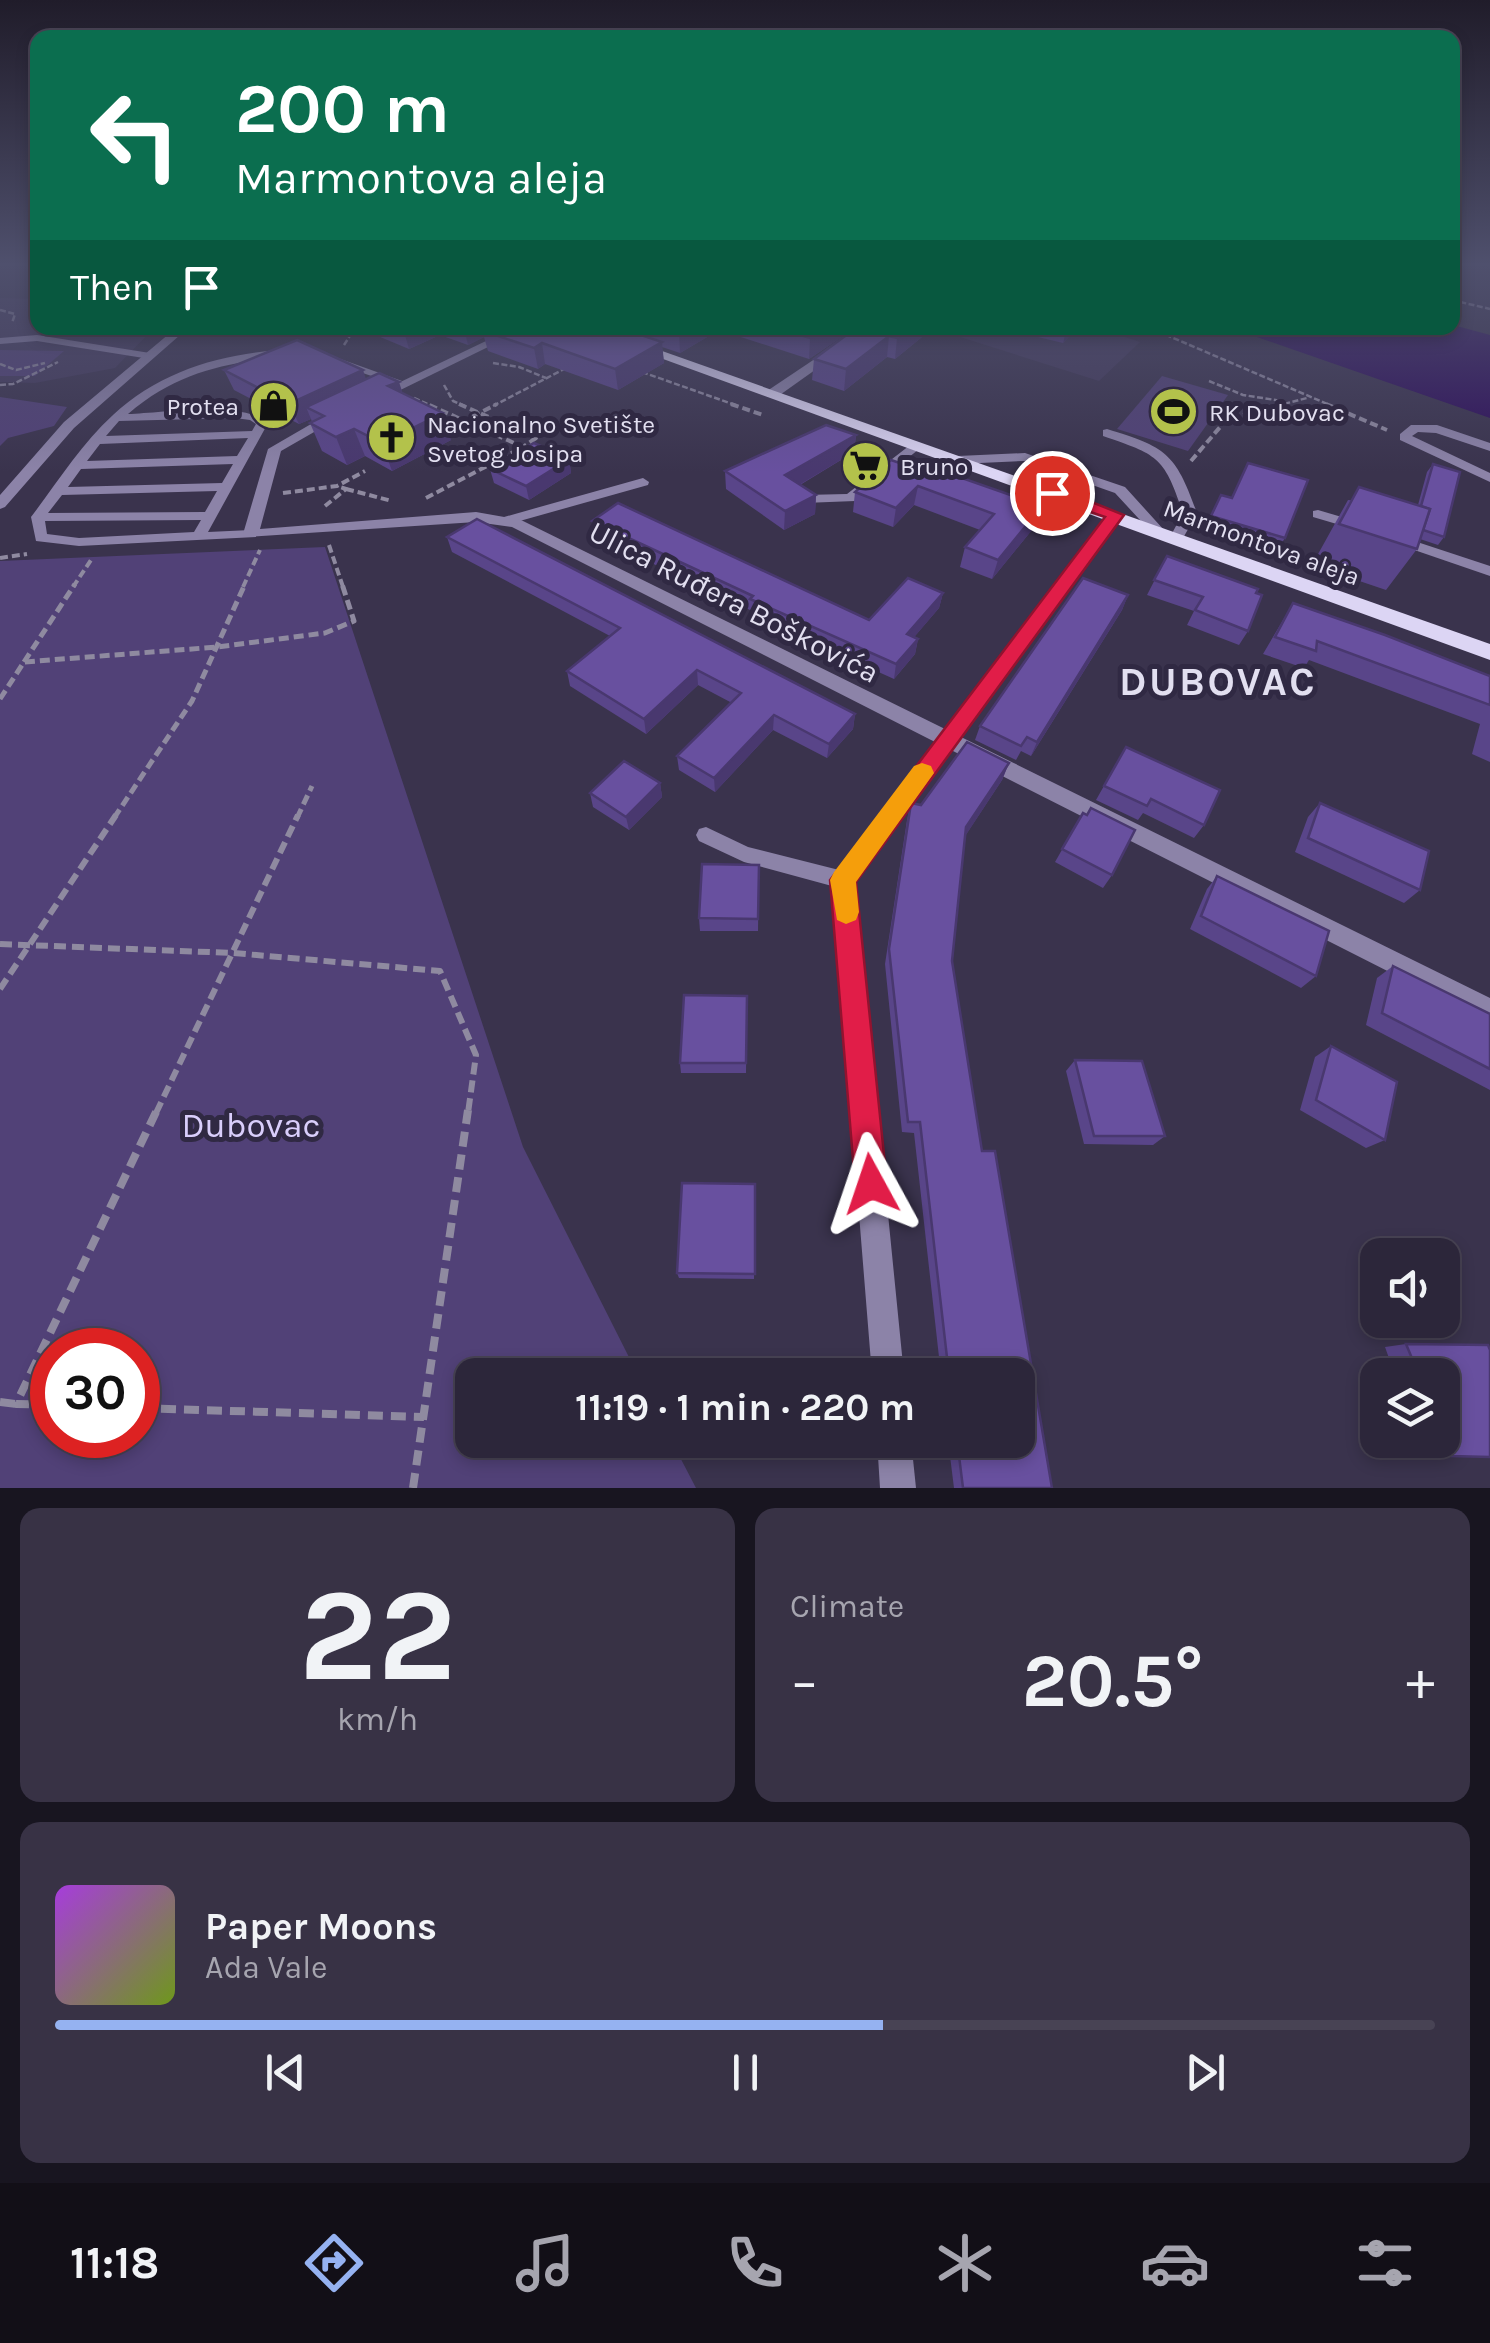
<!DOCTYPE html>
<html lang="en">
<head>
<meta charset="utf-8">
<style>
	body { margin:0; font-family:Karla,sans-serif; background:#383245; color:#f1f3f6; height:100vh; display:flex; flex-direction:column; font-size:38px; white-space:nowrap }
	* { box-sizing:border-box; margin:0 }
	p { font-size:32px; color:#a6a5af }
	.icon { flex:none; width:55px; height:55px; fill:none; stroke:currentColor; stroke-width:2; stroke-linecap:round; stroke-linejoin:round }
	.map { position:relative; height:1488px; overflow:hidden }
	.details { display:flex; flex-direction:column; gap:20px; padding:20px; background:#181520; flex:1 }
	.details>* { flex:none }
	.top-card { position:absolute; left:30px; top:30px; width:1430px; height:305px; border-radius:20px; box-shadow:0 5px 15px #0003,0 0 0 2px #484354; background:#0b6e4f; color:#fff; overflow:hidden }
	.controls { position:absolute; left:1360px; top:1238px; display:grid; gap:20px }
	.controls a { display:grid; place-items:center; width:100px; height:100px; border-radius:20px; background:#2c263a; box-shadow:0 5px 15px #0003,0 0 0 2px #484354; font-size:50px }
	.speed { position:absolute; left:30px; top:1328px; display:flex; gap:20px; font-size:50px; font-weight:700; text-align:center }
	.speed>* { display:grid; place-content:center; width:130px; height:130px; border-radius:50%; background:#2c263a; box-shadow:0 5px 15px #0003,0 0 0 2px #484354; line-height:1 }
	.speed .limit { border:15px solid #d22; background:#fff; color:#111 }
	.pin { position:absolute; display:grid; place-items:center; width:85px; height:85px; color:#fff; margin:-42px; border:5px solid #fff; border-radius:50%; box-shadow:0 2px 10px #0007 }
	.me { position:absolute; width:110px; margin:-55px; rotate:355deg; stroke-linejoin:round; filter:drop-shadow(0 0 8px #0008) }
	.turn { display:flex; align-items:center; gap:35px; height:210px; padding:0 40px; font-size:45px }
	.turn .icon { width:130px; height:130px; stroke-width:2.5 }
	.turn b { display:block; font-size:70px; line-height:85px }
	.then { display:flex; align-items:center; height:95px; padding:0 40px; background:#0003; gap:20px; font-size:38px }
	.big { font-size:75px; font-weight:700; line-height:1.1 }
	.details .card { flex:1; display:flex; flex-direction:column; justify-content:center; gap:15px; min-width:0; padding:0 35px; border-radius:20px; background:#383245 }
	.details .dial { align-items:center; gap:0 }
	.dial b { font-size:130px; line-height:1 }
	.song { display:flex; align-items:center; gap:30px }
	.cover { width:120px; height:120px; border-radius:15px; background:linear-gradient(135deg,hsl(280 70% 55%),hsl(80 70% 35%)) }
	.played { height:10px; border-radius:5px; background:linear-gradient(90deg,#95b2f1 60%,#484354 60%) }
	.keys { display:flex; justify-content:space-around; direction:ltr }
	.heat { display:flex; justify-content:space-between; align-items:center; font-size:55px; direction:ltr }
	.details .tiles { flex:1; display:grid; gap:20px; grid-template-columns:1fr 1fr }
	.card:last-child { grid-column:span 2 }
	.trip { position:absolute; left:455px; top:1358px; width:580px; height:100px; border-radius:20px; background:#2c263a; box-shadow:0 5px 15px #0003,0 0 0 2px #484354; font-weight:700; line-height:100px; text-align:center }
	.dock { display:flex; height:160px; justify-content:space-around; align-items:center; background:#120f17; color:#a6a5af }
	.dock .icon { width:70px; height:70px }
	.dock .active { color:#95b2f1 }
	.dock b { font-size:45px; color:#f1f3f6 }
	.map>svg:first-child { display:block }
	.built { fill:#433a5b }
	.green { fill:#514177; fill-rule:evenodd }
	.water { fill:#2f105b }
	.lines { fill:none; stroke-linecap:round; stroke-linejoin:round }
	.path-far4 { stroke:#8f8aa0; stroke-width:2.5; stroke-dasharray:6 2.5; stroke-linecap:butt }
	.path-far3 { stroke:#8f8aa0; stroke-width:4; stroke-dasharray:8 4; stroke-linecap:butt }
	.path-far2 { stroke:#8f8aa0; stroke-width:5; stroke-dasharray:10 5; stroke-linecap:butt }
	.path-far1 { stroke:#8f8aa0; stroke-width:6; stroke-dasharray:12 6; stroke-linecap:butt }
	.path { stroke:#8f8aa0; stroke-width:8; stroke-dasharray:15 8; stroke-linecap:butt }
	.service { fill:#8c83a8; fill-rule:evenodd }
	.minor { fill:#8c83a8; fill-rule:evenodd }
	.primary { fill:#dcd5f4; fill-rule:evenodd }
	.wall { fill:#594589 }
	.shaded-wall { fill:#49386f }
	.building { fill:#68509f; stroke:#49386f; stroke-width:2.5 }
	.route { fill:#e11d48; stroke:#92132f; stroke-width:2.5 }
	.slow { fill:#f59e0b }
	.labels { text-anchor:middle; stroke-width:10; stroke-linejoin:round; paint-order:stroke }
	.far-poi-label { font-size:25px; fill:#e2dff0; stroke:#302943; text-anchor:start }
	.far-street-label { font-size:25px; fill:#e2dff0; stroke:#302943 }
	.street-label { font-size:30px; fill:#e2dff0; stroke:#302943 }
	.near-park-label { font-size:35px; fill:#d9cefb; stroke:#302943 }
	.district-label { font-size:40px; font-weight:bold; letter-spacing:2.5px; fill:#e2dff0; stroke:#302943 }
</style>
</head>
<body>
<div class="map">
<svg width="1490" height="1488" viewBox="0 0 1490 1488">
	<rect width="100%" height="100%" fill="#3a334d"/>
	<g class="built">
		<polygon points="0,298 37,299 38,328 154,328 115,368 35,383 0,382"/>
		<polygon points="967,328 1097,328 1140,342 1099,381 957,336"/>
	</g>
	<g class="green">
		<polygon points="0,350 64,351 35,376 0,376"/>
		<polygon points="1162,376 1228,395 1188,451 1117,429"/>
		<polygon points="0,397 67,407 54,426 8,438 0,446"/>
		<path d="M325,547L523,1147L638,1375H472V1440H671L696,1488H0V561ZM52,1350H138V1435H52Z"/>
	</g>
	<polygon class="water" points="1453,325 1490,335 1490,418 1231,328"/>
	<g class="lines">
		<g class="path-far4">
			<polyline points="1452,300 1490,309"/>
			<polyline points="0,310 15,314 12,323"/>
			<polyline points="1150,328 1332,406"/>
			<polyline points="344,345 355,328"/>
			<polyline points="493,363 519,367 546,378"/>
			<polyline points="0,364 16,370 45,363"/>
			<polyline points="642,372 738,406"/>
			<polyline points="1209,381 1243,395 1282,401"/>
			<polyline points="0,385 13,384 58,362"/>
			<polyline points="444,385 453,401 465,406"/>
			<polyline points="414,398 432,406"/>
			<polyline points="493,406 566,368"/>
			<polyline points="1276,406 1307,398"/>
		</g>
		<g class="path-far3">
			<polyline points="459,404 536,438 523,447"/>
			<polyline points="731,404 763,415"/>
			<polyline points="1326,404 1387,430"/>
			<polyline points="462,422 497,404"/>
			<polyline points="1191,461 1227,419 1286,404"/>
			<polyline points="346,489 392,501"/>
			<polyline points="283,493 337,486 365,471"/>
			<polyline points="426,498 523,447 427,404"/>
			<polyline points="325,506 346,489 337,486"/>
			<polyline points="329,545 343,587"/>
			<polyline points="0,558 27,554"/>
			<polyline points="73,587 91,560"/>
			<polyline points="243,587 260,550"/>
		</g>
		<g class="path-far2">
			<polyline points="24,662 75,584"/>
			<polyline points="0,699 24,662 217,647 325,633 354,621 342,584"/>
			<polyline points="114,818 192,701 245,584"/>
			<polyline points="297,818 312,786"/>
		</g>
		<g class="path-far1">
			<polyline points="0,944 233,953 440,971 476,1055 468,1113"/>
			<polyline points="0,989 116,815"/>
			<polyline points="156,1113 298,815"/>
		</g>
		<g class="path">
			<polyline points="0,1402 16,1404"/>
			<polyline points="52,1405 16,1404 157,1110"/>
			<polyline points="138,1408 424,1417"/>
			<polyline points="413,1488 468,1110"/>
		</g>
		<g class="service">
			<polygon points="37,335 150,353 155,356 150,359 37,341 0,344 0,338"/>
			<path d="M281,350L285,351V355C222,365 178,371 128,414C161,413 244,400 268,423L208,532L251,530L256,531V537L79,546L36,541L31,517C57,483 81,444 113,415C159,372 219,354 281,350ZM235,418L250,420L256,424L252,431L106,436L119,421ZM248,438L237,456L87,461L100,444ZM233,464L222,483L68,487L81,469ZM217,491L205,512L48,513L62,495ZM201,520L194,532L79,538L47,534L45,521Z"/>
			<polygon points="313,352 321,352 402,381 392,383 313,356"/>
			<polygon points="1411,425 1437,425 1490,443 1490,451 1436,433 1418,432 1412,436 1490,473 1490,482 1400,440 1400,434"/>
			<path d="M1107,429C1167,447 1176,454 1197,513L1182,540L1177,541L1170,537L1183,513C1164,456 1158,455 1103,436V430Z"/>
			<polygon points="914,442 924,445 855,501 804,503 797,499 804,495 847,494"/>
			<polygon points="1025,453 1125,487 1164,530 1162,533 1152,533 1115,493 1024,461 958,464 952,460 958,456"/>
			<polygon points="643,478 649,482 648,485 509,524 502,520 504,517"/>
			<polygon points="1318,510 1362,523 1364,526 1357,530 1313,517 1313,511"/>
			<polygon points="1396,535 1490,566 1490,576 1391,542 1389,539"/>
			<polygon points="706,827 748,847 843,871 850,874 853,880 850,886 843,889 744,862 699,841 696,835 699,829"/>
		</g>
		<g class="minor">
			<polygon points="176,328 188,328 74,428 5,507 0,509 0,495 64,422"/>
			<polygon points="513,328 527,328 380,400 369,397"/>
			<polygon points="861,328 874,328 777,397 767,397 767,391"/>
			<polygon points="330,413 342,416 281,451 260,529 476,512 521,520 945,729 1110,512 1120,512 1120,518 961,737 1490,998 1490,1023 951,750 855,882 904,1375 872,1375 832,880 935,742 512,527 476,522 245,537 243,534 268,449"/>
			<polygon points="877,1440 911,1440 916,1488 880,1488"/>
		</g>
		<polygon class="primary" points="578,328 597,328 1490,644 1490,660"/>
	</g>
	<g class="wall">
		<polygon points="371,328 629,328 626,329 637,333 636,328 855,328 809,359 719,330 680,353 662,347 664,363 618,390 545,364 538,369 488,351 484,337 468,345 440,335 409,349 373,334"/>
		<polygon points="856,328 933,328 895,359 887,357 844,391 812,380 814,359"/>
		<polygon points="1001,328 1077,328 1063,343"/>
		<polygon points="224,370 366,379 403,394 451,440 392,471 365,456 347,465 322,451 310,423 312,422 311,419 299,424 234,390"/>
		<polygon points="856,435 854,452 800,485 816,495 815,514 784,530 726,489 725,471"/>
		<polygon points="569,459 571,473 529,500 494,483 490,469"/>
		<polygon points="891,460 1036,525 992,579 960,567 965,547 980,530 914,505 893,527 853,512 855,492"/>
		<polygon points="1433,464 1444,537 1438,545 1420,539 1417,549 1386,590 1312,565 1348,500 1418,505 1427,472"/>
		<polygon points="1221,495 1231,498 1285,538 1276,552 1203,531"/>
		<polygon points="592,521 869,620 943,593 939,608 914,637 918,639 915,654 894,679 750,614 750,610 595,536"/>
		<polygon points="447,537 855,714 853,729 827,758 773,730 715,792 679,770 677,756 732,703 698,685 646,734 570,686 567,671 610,636 452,552"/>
		<polygon points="1167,556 1256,593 1248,631 1239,645 1187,625 1194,611 1147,595"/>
		<polygon points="1128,595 1122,610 1031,756 1021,751 1016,760 975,740 980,726"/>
		<polygon points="1293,603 1490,676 1490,762 1472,754 1480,724 1309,660 1304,668 1263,654"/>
		<polygon points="1126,747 1204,825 1194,838 1143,813 1138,820 1096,800"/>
		<polygon points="1009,763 1002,780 965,836 952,961 982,1151 1052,1488 954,1488 948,1440 1018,1440 1018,1375 941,1375 914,1133 902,1132 885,964 907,820 911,803 921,805"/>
		<polygon points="660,783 662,797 629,830 593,807 590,793"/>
		<polygon points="1320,803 1420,890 1404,903 1295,852 1308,817"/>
		<polygon points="1083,813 1112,875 1103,888 1055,862"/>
		<polygon points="759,865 758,931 700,931 699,918"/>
		<polygon points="1217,876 1316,976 1301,988 1190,929 1207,889"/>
		<polygon points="1393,966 1490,1014 1490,1090 1366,1025 1377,978"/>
		<polygon points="747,996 746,1073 681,1073 680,1063"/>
		<polygon points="1331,1046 1385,1140 1366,1148 1300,1110 1315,1057"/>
		<polygon points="1075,1060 1165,1136 1153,1145 1084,1144 1066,1071"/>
		<polygon points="755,1184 754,1279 679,1278 677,1273"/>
		<polygon points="1406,1344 1488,1345 1490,1350 1490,1457 1427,1456 1421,1440 1442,1440 1442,1375 1395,1375 1385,1347"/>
	</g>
	<g class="shaded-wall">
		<polygon points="403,328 438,328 440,335 409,349"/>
		<polygon points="464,328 505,328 483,331 484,337 468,345"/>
		<polygon points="688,328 719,328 719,330 680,353 679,333"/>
		<polygon points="826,328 855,328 809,359 810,338"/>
		<polygon points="911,328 933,328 895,359 897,338"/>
		<polygon points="1067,328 1077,328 1063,343"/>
		<polygon points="889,336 887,357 844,391 846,369"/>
		<polygon points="662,342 664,363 618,390 615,369"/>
		<polygon points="542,343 545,364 538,369 534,348"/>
		<polygon points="363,370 370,391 306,407 311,419 299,424 289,404"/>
		<polygon points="399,382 408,409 388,386"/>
		<polygon points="443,413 451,440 392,471 382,443"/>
		<polygon points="354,429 365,456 347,465 336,437"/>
		<polygon points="856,435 854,452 784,494 785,475"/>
		<polygon points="569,459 571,473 529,500 526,486"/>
		<polygon points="918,486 914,505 893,527 896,508"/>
		<polygon points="816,495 815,514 784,530 785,511"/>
		<polygon points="1042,506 1036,525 992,579 998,560"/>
		<polygon points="943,593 939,608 904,649 907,634"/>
		<polygon points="1128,595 1122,610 1031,756 1037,742"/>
		<polygon points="918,639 915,654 894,679 896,664"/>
		<polygon points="697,670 698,685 646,734 644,719"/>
		<polygon points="855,714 853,729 827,758 829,744"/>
		<polygon points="774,715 773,730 715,792 714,778"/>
		<polygon points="1009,763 1002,780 960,844 966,827"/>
		<polygon points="660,783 662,797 629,830 626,817"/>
	</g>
	<g class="building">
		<polygon points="489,328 620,328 662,342 615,369 542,343 534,348 483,331"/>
		<polygon points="664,328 688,328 679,333"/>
		<polygon points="776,328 826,328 810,338"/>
		<polygon points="856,328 911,328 897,338 889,336 846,369 814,359"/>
		<polygon points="297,340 363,370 289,404 224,370"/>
		<polygon points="379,373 399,382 388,386 443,413 382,443 354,429 336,437 310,423 324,416 306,407"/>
		<polygon points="826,425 856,435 785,475 816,495 785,511 725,471"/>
		<polygon points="534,443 569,459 526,486 490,469"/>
		<polygon points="891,460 920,470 922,464 1042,506 998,560 965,547 994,514 918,486 896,508 855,492"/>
		<polygon points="1248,463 1308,480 1285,538 1211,516 1221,495 1232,498"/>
		<polygon points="1433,464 1460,472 1444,537 1423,530 1430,509 1421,506"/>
		<polygon points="1359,487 1430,509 1417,549 1339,524"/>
		<polygon points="618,503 869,620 908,578 943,593 907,634 918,639 896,664 750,599 753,596 592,521"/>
		<polygon points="477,519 855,714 829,744 774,715 714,778 677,756 741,693 697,670 644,719 567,671 620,628 447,537"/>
		<polygon points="1167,556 1258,589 1256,593 1262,595 1248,631 1195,610 1203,597 1154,580"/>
		<polygon points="1083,578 1128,595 1037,742 1027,737 1021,746 980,726"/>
		<polygon points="1293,603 1385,635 1490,676 1490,705 1317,641 1316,651 1275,637"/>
		<polygon points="967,742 1009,763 966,827 952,961 982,1151 995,1151 1052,1488 963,1488 957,1440 1018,1440 1018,1375 949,1375 920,1122 908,1122 889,949 911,803 921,805"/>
		<polygon points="1126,747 1220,790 1204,825 1151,799 1147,806 1104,786"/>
		<polygon points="624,761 660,783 626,817 590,793"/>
		<polygon points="1320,803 1429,851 1420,890 1308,838"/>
		<polygon points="1091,808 1135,830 1112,875 1062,849 1083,813 1087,815"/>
		<polygon points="702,864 759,865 758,919 699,918"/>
		<polygon points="1217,876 1329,931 1316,976 1201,916"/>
		<polygon points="1393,966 1490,1014 1490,1069 1382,1013"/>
		<polygon points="684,995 747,996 746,1063 680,1063"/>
		<polygon points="1331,1046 1397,1082 1385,1140 1316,1100"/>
		<polygon points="1075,1060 1142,1061 1165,1136 1094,1136"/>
		<polygon points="682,1183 755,1184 755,1274 677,1273"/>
		<polygon points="1406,1344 1488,1345 1490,1350 1490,1457 1451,1456 1442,1434 1442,1375 1419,1375"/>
	</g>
	<linearGradient id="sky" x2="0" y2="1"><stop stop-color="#201c2a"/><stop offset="0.56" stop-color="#4f506d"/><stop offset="1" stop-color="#4f506d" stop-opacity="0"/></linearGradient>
	<rect width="1490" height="472" fill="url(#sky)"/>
	<polygon class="route" points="1046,489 1059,489 1124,515 856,882 887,1184 883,1196 871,1201 859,1196 855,1184 830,880 1105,517 1046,497"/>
	<polygon class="slow" points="922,763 931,766 934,773 856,882 859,912 856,920 846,924 837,920 830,880 834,872 914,766"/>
	<defs>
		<symbol id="shop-disc" viewBox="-11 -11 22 22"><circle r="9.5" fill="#b3c24b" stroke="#302943"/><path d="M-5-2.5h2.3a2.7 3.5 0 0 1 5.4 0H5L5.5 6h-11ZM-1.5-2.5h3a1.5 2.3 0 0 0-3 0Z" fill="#111"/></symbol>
		<symbol id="stadium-disc" viewBox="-11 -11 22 22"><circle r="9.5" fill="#b3c24b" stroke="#302943"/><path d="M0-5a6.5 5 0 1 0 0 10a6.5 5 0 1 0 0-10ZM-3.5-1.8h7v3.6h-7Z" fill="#111"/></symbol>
		<symbol id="church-disc" viewBox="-11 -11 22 22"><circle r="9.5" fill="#b3c24b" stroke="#302943"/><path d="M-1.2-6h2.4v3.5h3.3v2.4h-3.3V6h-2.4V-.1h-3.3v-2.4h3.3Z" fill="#111"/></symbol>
		<symbol id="supermarket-disc" viewBox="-11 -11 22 22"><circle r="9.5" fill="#b3c24b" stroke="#302943"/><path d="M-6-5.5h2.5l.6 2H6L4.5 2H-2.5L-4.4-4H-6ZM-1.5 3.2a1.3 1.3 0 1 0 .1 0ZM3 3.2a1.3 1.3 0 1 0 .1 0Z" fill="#111"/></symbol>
	</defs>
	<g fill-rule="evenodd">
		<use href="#shop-disc" x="246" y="378" width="55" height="55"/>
		<use href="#stadium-disc" x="1146" y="384" width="55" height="55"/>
		<use href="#church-disc" x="364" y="410" width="55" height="55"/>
		<use href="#supermarket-disc" x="838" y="438" width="55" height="55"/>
	</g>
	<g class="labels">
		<g class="far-poi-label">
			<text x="239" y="415" text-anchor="end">Protea</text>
			<text x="1209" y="421">RK Dubovac</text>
			<text x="427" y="433">Nacionalno Svetište<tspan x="427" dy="29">Svetog Josipa</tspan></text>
			<text x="900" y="475">Bruno</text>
		</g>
		<g class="far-street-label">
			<text transform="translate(1262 542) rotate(20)" y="9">Marmontova aleja</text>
		</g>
		<g class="street-label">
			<text transform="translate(734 602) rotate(27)" y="10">Ulica Ruđera Boškovića</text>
		</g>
		<g class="near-park-label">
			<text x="251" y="1137">Dubovac</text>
		</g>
		<g class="district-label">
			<text x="1218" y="695">DUBOVAC</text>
		</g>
	</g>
</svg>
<div class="controls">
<a><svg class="icon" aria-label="sound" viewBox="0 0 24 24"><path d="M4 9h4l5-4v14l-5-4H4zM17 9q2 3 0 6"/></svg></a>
<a><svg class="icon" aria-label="layers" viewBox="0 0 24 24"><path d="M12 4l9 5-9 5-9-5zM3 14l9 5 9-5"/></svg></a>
</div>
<div class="speed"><div class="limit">30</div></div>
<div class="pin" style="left:1052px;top:493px;background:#d93025"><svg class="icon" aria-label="arrive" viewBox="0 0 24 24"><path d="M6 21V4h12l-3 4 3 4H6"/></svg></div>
<svg class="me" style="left:871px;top:1184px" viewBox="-20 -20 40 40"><path d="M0-17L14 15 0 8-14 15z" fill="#e11d48" stroke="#fff" stroke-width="4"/></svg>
<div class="trip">11:19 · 1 min · 220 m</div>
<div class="top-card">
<div class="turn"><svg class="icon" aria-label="left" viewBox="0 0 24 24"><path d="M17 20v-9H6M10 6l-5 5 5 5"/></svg><div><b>200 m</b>Marmontova aleja</div></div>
<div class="then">Then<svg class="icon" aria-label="arrive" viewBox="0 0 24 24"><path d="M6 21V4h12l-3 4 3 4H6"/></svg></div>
</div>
</div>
<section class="details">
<div class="tiles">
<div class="card dial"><b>22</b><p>km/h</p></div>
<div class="card"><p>Climate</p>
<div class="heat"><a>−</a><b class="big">20.5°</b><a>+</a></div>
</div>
<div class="card">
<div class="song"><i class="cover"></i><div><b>Paper Moons</b><p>Ada Vale</p></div></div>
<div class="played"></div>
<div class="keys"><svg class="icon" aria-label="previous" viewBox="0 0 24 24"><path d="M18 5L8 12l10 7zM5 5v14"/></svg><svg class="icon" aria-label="pause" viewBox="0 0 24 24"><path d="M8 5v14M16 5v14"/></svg><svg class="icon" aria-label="next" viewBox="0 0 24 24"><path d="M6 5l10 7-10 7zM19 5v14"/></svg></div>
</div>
</div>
</section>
<nav class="dock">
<b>11:18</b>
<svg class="icon active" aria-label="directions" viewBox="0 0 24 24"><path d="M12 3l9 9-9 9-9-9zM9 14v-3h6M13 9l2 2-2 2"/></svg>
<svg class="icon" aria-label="music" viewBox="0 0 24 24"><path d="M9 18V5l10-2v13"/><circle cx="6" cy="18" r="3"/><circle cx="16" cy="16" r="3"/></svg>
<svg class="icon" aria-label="phone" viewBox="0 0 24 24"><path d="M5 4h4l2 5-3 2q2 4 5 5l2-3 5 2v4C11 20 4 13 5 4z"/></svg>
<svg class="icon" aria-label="climate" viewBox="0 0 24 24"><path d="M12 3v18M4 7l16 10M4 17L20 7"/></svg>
<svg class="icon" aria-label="car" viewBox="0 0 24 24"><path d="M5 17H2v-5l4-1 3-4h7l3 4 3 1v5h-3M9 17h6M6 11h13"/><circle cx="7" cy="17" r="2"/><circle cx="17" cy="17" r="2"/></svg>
<svg class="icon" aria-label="filters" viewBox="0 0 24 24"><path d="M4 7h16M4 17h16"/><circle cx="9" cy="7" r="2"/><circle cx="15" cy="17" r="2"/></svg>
</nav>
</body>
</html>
